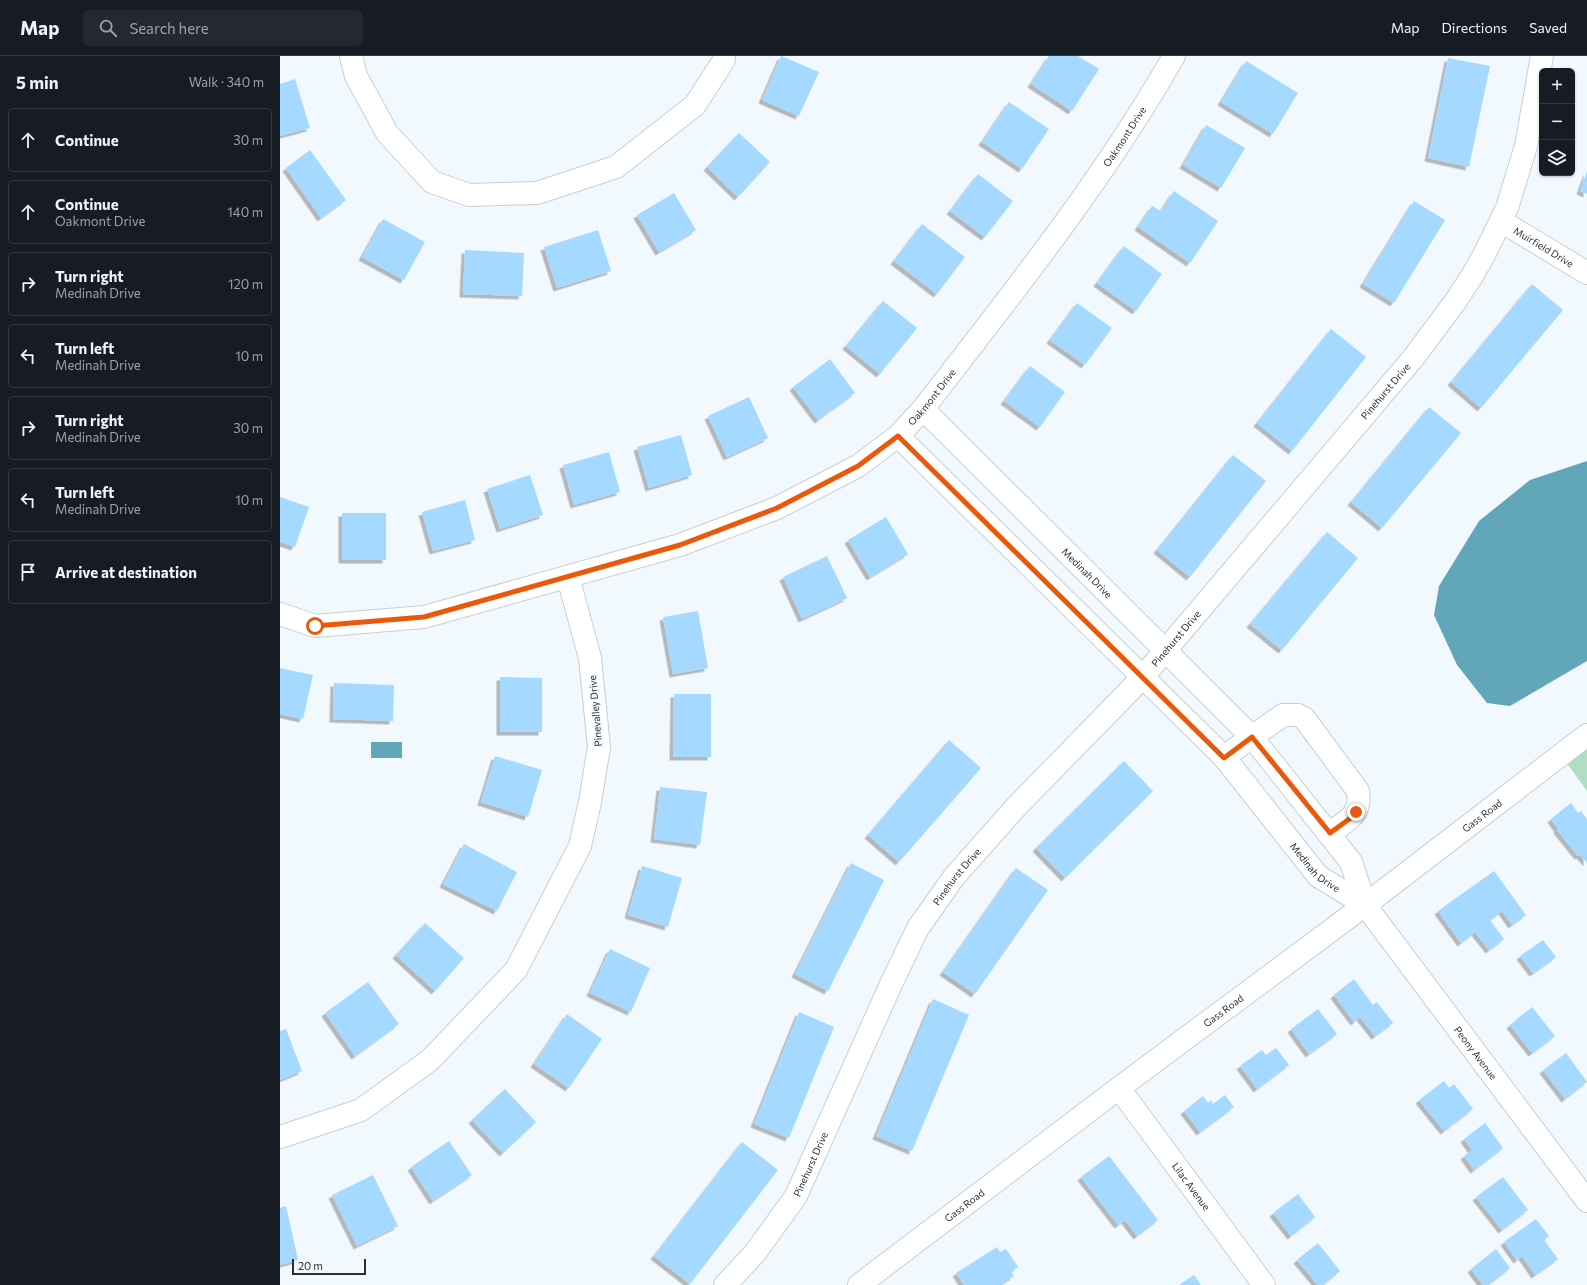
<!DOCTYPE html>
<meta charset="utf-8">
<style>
:root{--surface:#171b24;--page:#242831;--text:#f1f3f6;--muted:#9ea1a6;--line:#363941}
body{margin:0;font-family:Commissioner,sans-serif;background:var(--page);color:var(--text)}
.controls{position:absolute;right:12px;top:12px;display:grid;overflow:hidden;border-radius:6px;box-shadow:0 1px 3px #0004}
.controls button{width:36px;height:36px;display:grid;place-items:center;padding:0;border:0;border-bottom:1px solid var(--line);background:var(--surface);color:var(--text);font:20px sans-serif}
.scale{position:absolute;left:12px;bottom:10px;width:74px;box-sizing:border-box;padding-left:4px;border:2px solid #2c3032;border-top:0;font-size:11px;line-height:14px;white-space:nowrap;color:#2c3032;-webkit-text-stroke:3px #f2f9fe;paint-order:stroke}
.stop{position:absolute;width:12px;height:12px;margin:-9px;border:3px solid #ea580c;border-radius:50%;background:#fff}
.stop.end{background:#ea580c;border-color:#fff;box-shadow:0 1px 4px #0008}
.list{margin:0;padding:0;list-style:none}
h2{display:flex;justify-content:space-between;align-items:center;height:52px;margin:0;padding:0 16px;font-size:17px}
h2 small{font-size:13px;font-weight:400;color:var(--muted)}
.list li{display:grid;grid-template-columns:26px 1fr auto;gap:12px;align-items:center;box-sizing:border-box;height:64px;margin:0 8px 8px;padding:0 8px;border:1px solid var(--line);border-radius:6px}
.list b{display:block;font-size:15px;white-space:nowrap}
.list p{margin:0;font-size:13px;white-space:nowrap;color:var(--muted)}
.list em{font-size:13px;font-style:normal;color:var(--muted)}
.icon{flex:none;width:22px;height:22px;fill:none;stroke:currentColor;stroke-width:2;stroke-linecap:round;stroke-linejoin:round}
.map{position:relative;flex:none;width:1307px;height:1229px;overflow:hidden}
header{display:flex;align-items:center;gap:24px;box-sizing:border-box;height:56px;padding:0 20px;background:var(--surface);border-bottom:1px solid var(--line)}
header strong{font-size:19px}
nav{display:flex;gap:22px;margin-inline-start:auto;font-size:14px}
.search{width:280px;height:36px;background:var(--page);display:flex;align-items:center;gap:10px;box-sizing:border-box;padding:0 14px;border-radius:6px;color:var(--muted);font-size:15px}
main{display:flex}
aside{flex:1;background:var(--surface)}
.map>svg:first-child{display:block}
.green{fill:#b1ddc3}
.water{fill:#61a7b9}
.building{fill:#a5d9ff;filter:url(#shadow)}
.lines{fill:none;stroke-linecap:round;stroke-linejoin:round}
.minor-casing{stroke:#c6cfd6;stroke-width:24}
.minor{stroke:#fff;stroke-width:22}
.route{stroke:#ea580c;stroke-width:5}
.labels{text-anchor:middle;stroke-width:4;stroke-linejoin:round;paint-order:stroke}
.street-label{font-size:10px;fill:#2c3032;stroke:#f2f9fe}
</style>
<header>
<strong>Map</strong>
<div class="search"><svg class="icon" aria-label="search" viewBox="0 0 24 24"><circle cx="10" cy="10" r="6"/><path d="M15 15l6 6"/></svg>Search here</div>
<nav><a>Map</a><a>Directions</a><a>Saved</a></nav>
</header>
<main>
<aside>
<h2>5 min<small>Walk · 340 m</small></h2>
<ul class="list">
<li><svg class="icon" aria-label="ahead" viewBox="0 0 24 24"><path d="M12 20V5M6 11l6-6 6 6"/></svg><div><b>Continue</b></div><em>30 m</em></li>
<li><svg class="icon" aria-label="ahead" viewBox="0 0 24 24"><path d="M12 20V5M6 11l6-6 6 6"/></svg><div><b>Continue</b><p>Oakmont Drive</p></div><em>140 m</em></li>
<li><svg class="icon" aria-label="right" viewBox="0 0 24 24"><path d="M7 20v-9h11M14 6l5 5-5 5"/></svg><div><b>Turn right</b><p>Medinah Drive</p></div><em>120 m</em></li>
<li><svg class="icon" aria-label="left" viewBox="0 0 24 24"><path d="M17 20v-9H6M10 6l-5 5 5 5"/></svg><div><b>Turn left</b><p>Medinah Drive</p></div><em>10 m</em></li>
<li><svg class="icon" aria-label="right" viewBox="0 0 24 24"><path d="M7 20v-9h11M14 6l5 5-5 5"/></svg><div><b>Turn right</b><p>Medinah Drive</p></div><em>30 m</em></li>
<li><svg class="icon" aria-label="left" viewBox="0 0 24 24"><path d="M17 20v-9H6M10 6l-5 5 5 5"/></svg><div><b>Turn left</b><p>Medinah Drive</p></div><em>10 m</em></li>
<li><svg class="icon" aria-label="arrive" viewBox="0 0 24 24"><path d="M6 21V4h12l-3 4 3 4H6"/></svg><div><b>Arrive at destination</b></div></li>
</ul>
</aside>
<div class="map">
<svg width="1307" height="1229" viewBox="0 0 1307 1229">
<defs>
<filter id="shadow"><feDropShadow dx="-3.5" dy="3.5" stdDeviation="0" flood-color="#0004"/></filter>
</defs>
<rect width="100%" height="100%" fill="#f2f9fe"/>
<!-- green -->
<path class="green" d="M1307 679V735L1281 699Z"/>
<!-- water -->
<path class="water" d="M1307 405V605L1230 650 1207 647 1177 609 1154 559 1159 530 1199 465 1250 424Z
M91 686H122V702H91Z"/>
<!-- building -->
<path class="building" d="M501 0 539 16 519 60 482 44Z
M769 0H798L819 13 792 55 751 28Z
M1168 2 1210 10 1189 111 1148 102Z
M966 5 1018 37 993 78 941 46Z
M15 23 30 72 0 80V28Z
M729 46 769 73 742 113 702 86Z
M926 69 965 92 941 132 903 109Z
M459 77 490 106 458 141 427 111Z
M30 94 66 144 41 162 6 112Z
M1307 115V138L1300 135Z
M698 118 733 145 705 181 670 155Z
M894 135 938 165 910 207 858 171 872 150 881 155Z
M394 137 416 174 379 196 357 159Z
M1134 145 1165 164 1114 247 1083 228Z
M103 163 145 186 124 224 82 201Z
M642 168 685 201 657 238 614 205Z
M318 174 331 215 277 232 264 191Z
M844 190 882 218 856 255 817 227Z
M185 194 244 197 242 240 183 238Z
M1252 228 1283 254 1201 352 1171 326Z
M603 245 637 272 600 318 566 290Z
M797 247 832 272 805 309 770 284Z
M1051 273 1086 301 1012 395 977 367Z
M550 303 575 337 538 364 513 331Z
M750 310 785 336 760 371 724 345Z
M469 341 488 382 447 401 428 360Z
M1149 351 1181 377 1102 472 1071 446Z
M401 379 412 419 369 432 357 391Z
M329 396 340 436 294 449 283 409Z
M953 399 986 425 910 521 877 494Z
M250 419 263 459 220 473 207 433Z
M0 441 29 451 15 491 0 486Z
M185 444 195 484 153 495 142 456Z
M62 457H106V504H62Z
M606 461 628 498 590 521 568 484Z
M1047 476 1078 502 1002 594 970 568Z
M547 500 567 542 522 563 503 521Z
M418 555 428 612 393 618 383 561Z
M0 612 33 619 23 663 0 658Z
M220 621 262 622V676H220Z
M54 627 114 629 113 665 53 663Z
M394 638H431V701H393Z
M669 684 701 712 619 806 588 779Z
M215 700 262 714 248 761 201 746Z
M844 705 873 735 785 822 756 792Z
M380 731 427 736 420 789 374 783Z
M1291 747 1298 757 1301 755 1307 763V807L1300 799 1298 800 1277 774 1278 773 1271 763Z
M184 788 237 816 217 855 163 828Z
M571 807 604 824 548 935 515 918Z
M362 810 402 822 388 871 348 859Z
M736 812 768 834 695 938 663 916Z
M1214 815 1246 859 1232 869 1222 855 1210 864 1224 883 1209 894 1195 876 1181 887 1158 855Z
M145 867 184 902 155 935 116 899Z
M1263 884 1276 901 1253 917 1240 900Z
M330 893 370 912 351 956 310 937Z
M1074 923 1093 949 1097 946 1113 967 1095 980 1080 961 1074 966 1054 939Z
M88 926 119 968 75 1000 45 957Z
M653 943 689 959 632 1095 596 1080Z
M1252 951 1275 980 1252 997 1230 969Z
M1038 953 1057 978 1029 998 1011 973Z
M519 956 554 971 509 1082 474 1068Z
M287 958 322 983 289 1032 254 1008Z
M6 973 22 1015 0 1024V975Z
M996 992 1009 1009 977 1033 960 1010 982 994 986 999Z
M1286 997 1307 1026 1285 1043 1263 1014Z
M1164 1025 1169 1032 1174 1028 1193 1053 1164 1075 1139 1044Z
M225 1033 256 1066 223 1097 192 1064Z
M945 1039 954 1051 920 1076 904 1055 923 1040 928 1047 931 1044 933 1048Z
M1205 1067 1223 1092 1194 1114 1184 1100 1192 1094 1184 1083Z
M169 1085 192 1119 153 1145 131 1111Z
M462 1086 498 1114 410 1228 374 1200Z
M829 1100 878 1164 857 1180 845 1164 838 1169 801 1121Z
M93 1119 118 1170 77 1190 52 1139Z
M1223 1121 1248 1154 1222 1174 1196 1141Z
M1018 1138 1035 1161 1011 1180 993 1157Z
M6 1150 18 1204 0 1209V1152Z
M1256 1163 1269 1180 1264 1184 1278 1203 1255 1219 1242 1200 1237 1204 1224 1186Z
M1038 1187 1060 1215 1043 1229H1038L1017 1204Z
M717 1191 720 1196 726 1193 738 1211 731 1216 734 1220 720 1229H684L676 1217Z
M1216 1193 1230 1212 1208 1229H1203L1191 1213Z
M914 1219 921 1229H899Z"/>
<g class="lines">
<defs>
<g id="minor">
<path d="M71 0 76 20 107 77 152 126 189 139 257 137 336 111 415 49 444 4V0"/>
<path id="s1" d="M1221 165 1307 217"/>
<path id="s2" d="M643 353 972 681 1071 806 1085 849 1307 1145"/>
<path id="s3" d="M618 380 944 701 1038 820 1085 849"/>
<path id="s4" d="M0 558 35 570 144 561 400 489 497 452 578 410 618 380 643 353C731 239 822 126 894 0"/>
<path d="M944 701 1003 659H1018L1024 662 1078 735C1082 759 1066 765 1050 777"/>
<path id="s5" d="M839 1032 984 1229"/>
<path d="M0 1081 81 1054 150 1004 236 914 300 790 310 746 319 691 310 602 288 521"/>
<path id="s6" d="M445 1229 475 1197 516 1140 612 926 638 872 674 821 736 751 862 622 1134 301 1175 246 1192 220 1205 197 1227 152 1246 90 1262 0"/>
<path id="s7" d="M579 1229 839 1032 1085 849 1307 679"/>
</g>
</defs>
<!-- minor casing -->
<use href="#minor" class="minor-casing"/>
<!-- minor -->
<use href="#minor" class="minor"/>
</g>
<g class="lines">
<!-- route -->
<path class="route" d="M35 570 144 561 400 489 497 452 578 410 618 380 944 702 972 681 1050 777 1072 761 1076 756"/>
</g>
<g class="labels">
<!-- street labels -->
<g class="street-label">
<text dy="4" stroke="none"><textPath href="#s4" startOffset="1033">Oakmont Drive</textPath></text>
<text dy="4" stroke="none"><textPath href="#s1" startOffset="50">Muirfield Drive</textPath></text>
<text dy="4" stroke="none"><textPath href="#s6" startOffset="1121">Pinehurst Drive</textPath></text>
<text dy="4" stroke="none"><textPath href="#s4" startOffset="709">Oakmont Drive</textPath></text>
<text dy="4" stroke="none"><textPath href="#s2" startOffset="232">Medinah Drive</textPath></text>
<text dy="4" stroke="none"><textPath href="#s6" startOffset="797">Pinehurst Drive</textPath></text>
<text transform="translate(315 655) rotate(-95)" y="4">Pinevalley Drive</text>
<text dy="4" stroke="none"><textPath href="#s7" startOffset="780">Gass Road</textPath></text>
<text dy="4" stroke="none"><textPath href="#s3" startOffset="601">Medinah Drive</textPath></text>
<text dy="4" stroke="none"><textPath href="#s6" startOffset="473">Pinehurst Drive</textPath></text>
<text dy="4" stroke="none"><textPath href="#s7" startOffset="456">Gass Road</textPath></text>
<text dy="4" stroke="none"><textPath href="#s2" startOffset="854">Peony Avenue</textPath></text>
<text dy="4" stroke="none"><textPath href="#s6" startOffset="149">Pinehurst Drive</textPath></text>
<text dy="4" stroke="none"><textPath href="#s5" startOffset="122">Lilac Avenue</textPath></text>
<text dy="4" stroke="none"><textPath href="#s7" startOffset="132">Gass Road</textPath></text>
</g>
</g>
</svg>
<div class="controls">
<button>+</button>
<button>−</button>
<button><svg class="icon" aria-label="layers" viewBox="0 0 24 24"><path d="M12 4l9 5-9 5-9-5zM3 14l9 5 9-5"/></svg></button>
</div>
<div class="scale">20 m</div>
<div class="stop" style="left:35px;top:570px"></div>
<div class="stop end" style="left:1076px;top:756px"></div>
</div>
</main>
